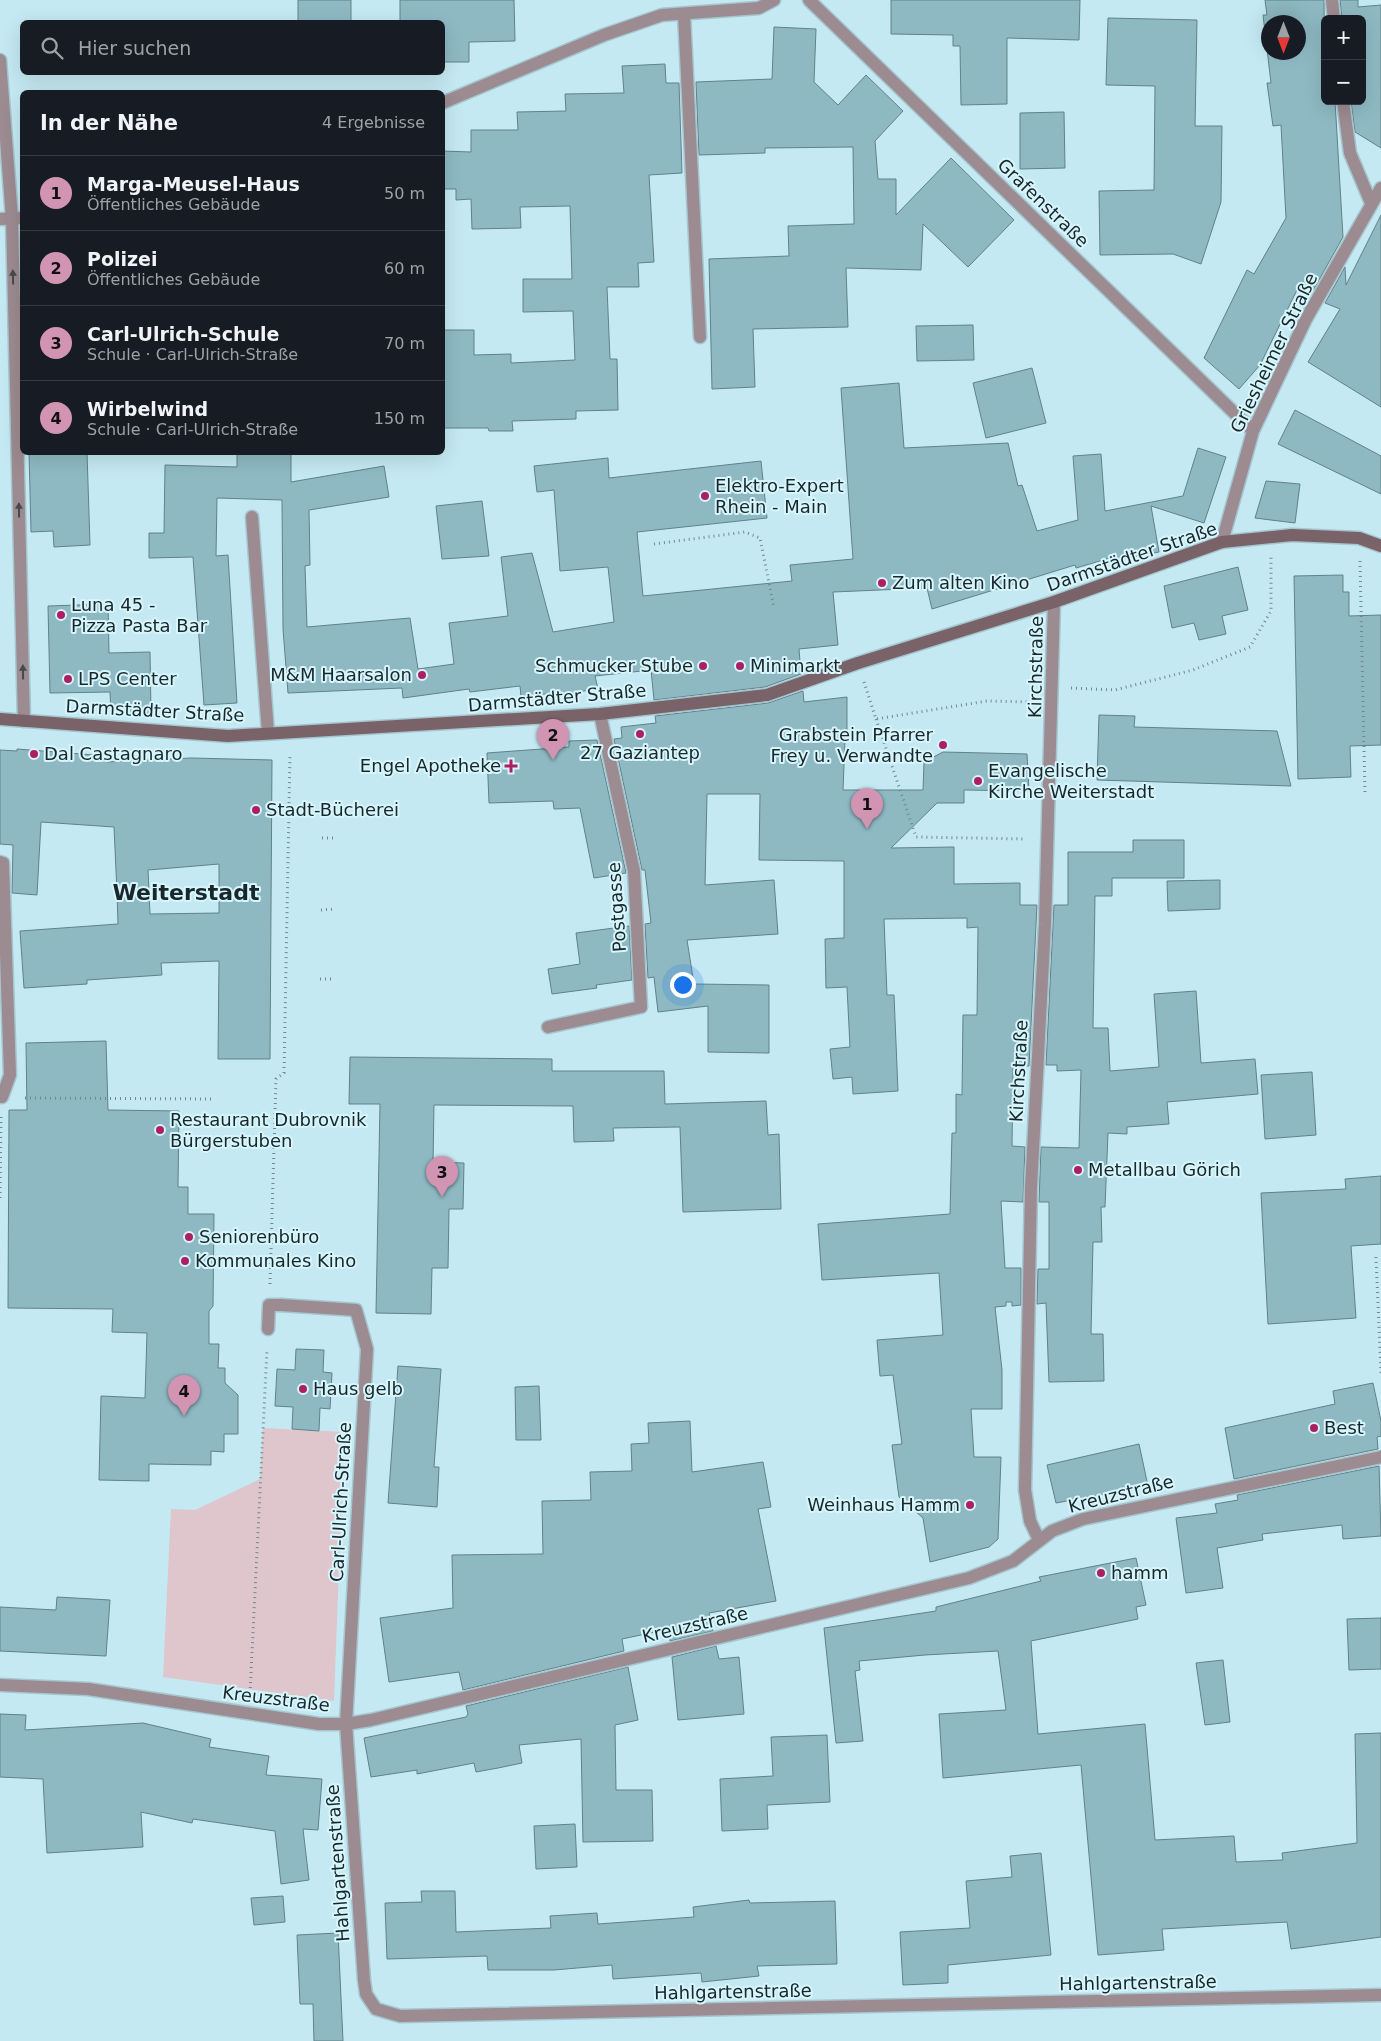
<!DOCTYPE html>
<html lang="de">
<meta charset="utf-8">
<style>
:root{--surface:#171b24;--page:#242831;--text:#f1f3f6;--muted:#9ea1a6;--line:#363941;--accent:#d294b3}
body{margin:0;font-family:"DejaVu Sans",sans-serif;background:var(--page);color:var(--text)}
.controls{position:absolute;right:15px;top:15px;display:grid;overflow:hidden;border-radius:8px;box-shadow:0 5px 20px #0002}
.controls button{width:45px;height:45px;display:grid;place-items:center;padding:0;border:0;border-bottom:1px solid var(--line);background:var(--surface);color:var(--text);font:25px sans-serif}
.compass{position:absolute;left:1261px;top:15px;width:45px;height:45px;border-radius:50%;background:var(--surface);box-shadow:0 5px 20px #0002;rotate:180deg}
.you{position:absolute;left:682px;top:984px;width:18px;height:18px;margin:-12px;border:4px solid #fff;border-radius:50%;background:#1a73e8;box-shadow:0 0 0 8px #1a73e833}
.badge{display:grid;place-items:center;width:32px;height:32px;border-radius:50%;background:var(--accent);color:#111;font-size:16px;font-weight:700}
.pin{position:absolute;translate:-50% -41px;filter:drop-shadow(0 1px 2px #0008)}
.pin::after{content:'';position:absolute;top:26px;width:18px;height:15px;background:inherit;clip-path:polygon(0 0,100% 0,50% 100%)}
.list{margin:0;padding:0;list-style:none}
h2{display:flex;justify-content:space-between;align-items:center;height:65px;margin:0;padding:0 20px;font-size:21px}
h2 small{font-size:16px;font-weight:400;color:var(--muted)}
.list li{display:grid;grid-template-columns:32px 1fr auto;gap:15px;align-items:center;box-sizing:border-box;height:75px;padding:0 20px;border-top:1px solid var(--line)}
.list b{display:block;font-size:19px;white-space:nowrap}
.list p{margin:0;font-size:16px;white-space:nowrap;color:var(--muted)}
.list em{font-size:16px;font-style:normal;color:var(--muted)}
.icon{flex:none;width:28px;height:28px;fill:none;stroke:currentColor;stroke-width:2;stroke-linecap:round;stroke-linejoin:round}
.map{position:relative;flex:none;width:1381px;height:2041px;overflow:hidden}
.search{position:absolute;background:var(--surface);box-shadow:0 5px 20px #0002;left:20px;top:20px;width:425px;height:55px;display:flex;align-items:center;gap:12px;box-sizing:border-box;padding:0 18px;border-radius:8px;color:var(--muted);font-size:19px}
.panel{position:absolute;background:var(--surface);box-shadow:0 5px 20px #0002;left:20px;top:90px;width:425px;height:365px;border-radius:8px}
.map>svg:first-child{display:block}
.green{fill:#dfc5cc}
.building{fill:#8eb9c3;stroke:#60828a;fill-rule:evenodd}
.lines{fill:none;stroke-linecap:round;stroke-linejoin:round}
.lane-casing{stroke:#a5c6ce;stroke-width:15}
.street-casing{stroke:#a5c6ce;stroke-width:15}
.secondary-casing{stroke:#a5c6ce;stroke-width:15}
.path{stroke:#6f8a90;stroke-width:3;stroke-dasharray:1 4;stroke-linecap:butt}
.lane{stroke:#9c8b90;stroke-width:12}
.street{stroke:#9c8b90;stroke-width:12}
.secondary{stroke:#7a6269;stroke-width:12}
.oneway{fill:#464a4e}
.poi-dot{fill:#ac2061;stroke:#d7f5fc;stroke-width:2}
.labels{text-anchor:middle;stroke-width:4;stroke-linejoin:round;paint-order:stroke}
.street-label{font-size:18px;fill:#18272a;stroke:#d7f5fc}
.poi-label{font-size:18px;fill:#18272a;stroke:#d7f5fc;text-anchor:start}
.district-label{font-size:22px;font-weight:bold;fill:#18272a;stroke:#d7f5fc}
</style>
<div class="map">
<svg width="1381" height="2041" viewBox="0 0 1381 2041">
<rect width="100%" height="100%" fill="#c4e9f2"/>
<!-- green -->
<path class="green" d="M263 1428 344 1432 334 1701 163 1677 171 1509 195 1510 260 1479Z"/>
<!-- building -->
<path class="building" d="M298 0H351V22H298Z
M400 0H514L515 41 469 42V62H442V22H400Z
M891 0H1080L1079 40 1007 38V104L961 105 960 46H953V35L891 34Z
M1265 0H1324L1325 101H1335L1343 237 1310 296 1297 290 1260 365 1239 389 1204 358 1247 270 1254 274 1286 218 1281 125 1273 126 1267 83H1271L1263 15H1267ZM1268 22H1298V52H1268Z
M1340 0H1358V7L1381 5V148L1355 132 1351 101H1362V19H1342Z
M1108 18 1197 20 1195 126H1222L1221 202 1201 264 1173 254 1100 255 1099 191 1154 190 1155 86 1106 85Z
M774 27 816 29 814 82 838 105 866 75 903 111 875 141 878 179H896V215L951 158 1014 220 968 267 923 224 921 270 846 268 848 327 753 329 755 387 712 389 709 259 789 256 788 226 854 224 853 147 765 148V153L699 155 696 82 772 79Z
M665 64 666 83H679L682 173 649 175 654 262 638 263 639 287H607L610 359H617L618 410 576 411V419L512 421 513 431H489L488 428H442L444 330H474V355L511 354V363L575 360 573 311 523 312V279H572L570 206 520 207 521 228 472 229 471 199 456 200V189H442V151L471 152V130H518L517 112 566 111 565 94 624 93 622 66Z
M1064 112 1065 168 1020 169V113Z
M1381 215V407L1308 362 1340 309 1325 303 1345 267 1346 285Z
M973 325 974 360 917 361 916 326Z
M1032 368 1046 423 986 438 973 383Z
M899 383 904 448 1008 443 1018 486 1022 485 1037 531 1078 520 1073 456 1101 454 1105 511 1183 496 1198 448 1226 457 1204 523 1151 506 1159 552 1118 560 1117 556 1076 568 1075 565 932 609 927 588 833 592 838 645 799 649 801 674 765 687 654 700 651 670 595 676 598 689 562 694 561 692 521 697 520 686 470 692 469 689 403 698 402 688 288 693 283 629 282 500 217 498 216 556 228 555 237 703 204 705 193 557 149 558V533H164L165 465 237 467V452H291V482L384 466 389 497 309 510 310 565 305 566 307 627 410 618 418 669 454 664 449 623 508 616 501 557 532 553 553 632 614 622 608 567 560 571 554 490 537 492 534 466 608 458 609 478 761 461 767 518 637 532 643 596 792 581 790 565 853 559 841 388Z
M1295 410 1381 456V494L1278 444Z
M29 452H87L90 545 54 547 53 531 31 532Z
M1266 481 1300 484 1295 523 1255 518Z
M482 501 489 556 442 559 436 506Z
M1238 567 1248 610 1222 616 1226 634 1199 640 1194 623 1172 628 1164 586Z
M1343 575V592H1349V616L1381 615V745L1350 746 1351 777 1298 779 1294 576Z
M108 604 109 653 150 652 151 713 111 714 110 692 50 693 48 606Z
M803 691 804 702 847 697V740H845L843 790H923L924 762 943 752 1027 754 1029 791 964 790V803H937L891 848 954 847V884L1020 883V905H1037L1029 1066H1013L1012 1146 1025 1147 1023 1202 1001 1201 1005 1268H1021V1305L1012 1306V1302H1006V1306L995 1307 1002 1370V1409H971L974 1457H1001L998 1539 989 1547 930 1562 923 1518 899 1497 892 1445 902 1444 893 1375 880 1376 877 1340 943 1335 939 1273 822 1280 818 1224 950 1214 952 1133H956V1094L962 1095 963 1015H977L978 927 967 928V918L884 919 887 995H894L898 1091 853 1094 852 1077 833 1079 830 1049 850 1047 847 987 826 988 825 939 844 938V861L759 860 760 794H707L705 885 774 880 778 934 687 940 694 984 769 985V1053L708 1052V1006L658 1012 654 977 648 978 645 924 651 923 645 870H642L614 739 622 738 621 727 656 723 655 716 768 703Z
M1099 715 1135 716 1134 727 1277 731 1291 786 1097 780Z
M597 740 626 873 594 878 580 808 554 809 553 801 489 803 487 753 569 747V741Z
M17 749 107 756V762L191 758 272 760 270 1059H218L219 961 161 963 162 975 87 980V984L24 988 20 931 118 924 117 892 114 827 41 822 37 895 12 893 13 845 0 844V750L17 751ZM219 864V913L150 914 148 870Z
M1133 840H1184V878H1112V896H1095L1093 1028H1108L1110 1071 1159 1067 1154 994 1196 991 1201 1063 1255 1059 1258 1094 1167 1102 1169 1124 1127 1127V1134L1108 1133 1105 1207H1101L1102 1242H1093L1091 1334H1103L1104 1381 1049 1382 1046 1303 1037 1304 1038 1269H1049V1202H1039L1041 1147 1079 1148 1081 1070 1057 1071V1065H1046L1054 905H1068V852H1133Z
M1220 880V909L1168 911 1167 881Z
M629 926 632 980 596 985 597 988 552 994 548 969 580 964 576 933Z
M106 1041 108 1110 179 1111 178 1187H188V1214H214L213 1306 209 1311V1344H219L218 1368H225V1383L238 1395V1434H224V1452L211 1451V1465L149 1464V1481L99 1480 101 1396 145 1398 147 1333 112 1332 113 1309 8 1308 9 1110H27L26 1043Z
M350 1057 552 1059V1071H664L665 1104 766 1101 768 1135 779 1134 781 1209 683 1212 680 1127 613 1128 614 1141 574 1142 573 1106 434 1105 433 1162 464 1163 463 1209H449L448 1268H432L431 1314 376 1313 380 1104H349Z
M1312 1072 1316 1135 1265 1139 1261 1075Z
M1381 1176V1244L1351 1246 1356 1318 1268 1324 1261 1193 1346 1189 1345 1179Z
M296 1349 324 1350 323 1372 332 1373 330 1409 320 1408 319 1431 292 1429 293 1407 275 1406 277 1369 295 1370Z
M398 1366 441 1369 434 1467H439L437 1507 388 1503Z
M1373 1383 1381 1421V1436L1377 1437 1378 1449 1234 1479 1225 1428 1335 1404 1333 1391Z
M539 1386 541 1440H516L515 1387Z
M690 1421 692 1472 763 1462 771 1507 758 1509 776 1601 709 1613 713 1631 670 1641 669 1629 622 1639 624 1651 463 1690 459 1672 389 1682 380 1618 453 1608 452 1555 543 1554 542 1501 591 1500 590 1472 632 1471 631 1444 649 1443 648 1423Z
M1139 1444 1148 1486 1056 1503 1047 1465Z
M1379 1466 1381 1536 1343 1539 1342 1525 1262 1534 1263 1540 1217 1548 1223 1588 1186 1593 1176 1518 1217 1513 1215 1504 1238 1500 1237 1495Z
M1136 1558 1146 1605 1136 1607 1138 1619 1031 1641 1038 1734 1145 1724 1155 1840 1234 1836 1236 1862 1283 1860 1282 1853 1357 1843 1355 1734 1381 1733V1937L1291 1949 1287 1922 1162 1929 1164 1950 1098 1955 1081 1765 943 1778 939 1714 1006 1710 998 1651 925 1655 859 1661 860 1670 855 1671 863 1741 836 1743 824 1628 936 1611V1607L1041 1581 1039 1577Z
M57 1597 110 1600 106 1656 0 1651V1607L56 1610Z
M1381 1618V1669L1349 1670 1347 1619Z
M716 1646 719 1659 739 1657 744 1714 678 1720 672 1657Z
M1223 1660 1230 1722 1205 1725 1196 1663Z
M628 1667 638 1720 615 1725 616 1790H652L653 1841 583 1842 581 1739 519 1745 522 1763 498 1768 476 1772 474 1763 417 1774V1770L371 1777 364 1738 466 1717 468 1714 466 1706Z
M0 1714 26 1715 25 1730 143 1723 211 1739 209 1747 269 1756 266 1775 322 1779 318 1830 303 1829 309 1880 281 1884 275 1831 193 1819 192 1823 141 1812 143 1847 47 1853 43 1779 0 1777Z
M827 1735 830 1802 767 1805 768 1829 722 1831 720 1779 773 1776 771 1737Z
M575 1824 577 1867 536 1869 534 1826Z
M1041 1853 1051 1955 948 1965V1983L903 1985 900 1932 970 1928 966 1881 1012 1877 1010 1856Z
M421 1891H455L456 1932 551 1928 550 1916 597 1913 598 1924 694 1917 693 1907 749 1900 750 1903 835 1901 837 1964 757 1966 759 1976 702 1982 701 1973 613 1979 612 1965 554 1970H488L487 1956 387 1959 385 1903 422 1902Z
M283 1896 285 1922 254 1925 251 1898Z
M338 1933 343 2041H314L313 2004H300L297 1935Z"/>
<g class="lines">
<defs>
<path id="lane" d="M684 14 700 337
M252 517 268 733
M0 862 3 863 10 1075 2 1097 0 1096
M268 1329 269 1305H281"/>
<path id="street" d="M809 0 1253 431
M1332 0 1334 19
M0 60 12 219 24 721
M1343 101 1350 153 1371 203
M442 103 604 35 662 15 759 8 774 0
M0 219 22 218
M1222 542 1253 431 1306 319 1381 188
M548 1027 641 1007 634 871 600 714
M281 1305 356 1310 367 1349 346 1724 364 1980 366 1994 376 2009 400 2016 1381 1995
M1039 1540 1030 1521 1025 1490 1031 1188 1045 924 1054 602
M0 1685 88 1689 319 1724H346L371 1720 969 1578 1013 1561 1052 1531 1083 1519 1381 1457"/>
<path id="secondary" d="M0 719 228 736 600 714 767 695 858 663 1054 602 1222 542 1292 535 1359 538 1381 546"/>
</defs>
<!-- lane casing -->
<use href="#lane" class="lane-casing"/>
<!-- street casing -->
<use href="#street" class="street-casing"/>
<!-- secondary casing -->
<use href="#secondary" class="secondary-casing"/>
<!-- path -->
<path class="path" d="M654 544 745 532 760 538 774 608
M1360 561 1365 794
M864 682 876 719 987 701 1030 702
M1071 688 1115 690 1193 670 1250 647 1271 611V557
M876 719 916 837 1026 839
M322 838H333
M321 910 334 909
M320 979H334
M25 1098 215 1099
M0 1198 1 1117
M1376 1257 1381 1373
M270 1284 276 1079 284 1073 290 754
M250 1693 267 1350"/>
<!-- lane -->
<use href="#lane" class="lane"/>
<!-- street -->
<use href="#street" class="street"/>
<!-- secondary -->
<use href="#secondary" class="secondary"/>
</g>
<!-- one-way arrows -->
<defs><path id="oneway-solid" d="M-6-.8H1V-3.2L6.5 0L1 3.2V.8H-6Z" transform="scale(1.25)"/></defs>
<g class="oneway">
<use href="#oneway-solid" transform="translate(13 277) rotate(-91)"/>
<use href="#oneway-solid" transform="translate(19 510) rotate(-91)"/>
<use href="#oneway-solid" transform="translate(23 672) rotate(-91)"/>
</g>
<!-- markers -->
<g class="poi-dot">
<circle cx="705" cy="496" r="5"/>
<circle cx="882" cy="583" r="5"/>
<circle cx="61" cy="615" r="5"/>
<circle cx="703" cy="666" r="5"/>
<circle cx="740" cy="666" r="5"/>
<circle cx="422" cy="675" r="5"/>
<circle cx="68" cy="679" r="5"/>
<circle cx="640" cy="734" r="5"/>
<circle cx="943" cy="745" r="5"/>
<circle cx="34" cy="754" r="5"/>
<path d="M508.5 758.5h5v5h5v5h-5v5h-5v-5h-5v-5h5z"/>
<circle cx="978" cy="781" r="5"/>
<circle cx="256" cy="810" r="5"/>
<circle cx="160" cy="1130" r="5"/>
<circle cx="1078" cy="1170" r="5"/>
<circle cx="189" cy="1237" r="5"/>
<circle cx="185" cy="1261" r="5"/>
<circle cx="303" cy="1389" r="5"/>
<circle cx="1314" cy="1428" r="5"/>
<circle cx="970" cy="1505" r="5"/>
<circle cx="1101" cy="1573" r="5"/>
</g>
<g class="labels">
<!-- street labels -->
<g class="street-label">
<text transform="translate(1043 203) rotate(44)" y="6">Grafenstraße</text>
<text transform="translate(1274 353) rotate(-64)" y="6">Griesheimer Straße</text>
<text transform="translate(1132 557) rotate(-19)" y="6">Darmstädter Straße</text>
<text transform="translate(1036 667) rotate(-89)" y="6">Kirchstraße</text>
<text transform="translate(557 698) rotate(-5)" y="6">Darmstädter Straße</text>
<text transform="translate(155 711) rotate(3)" y="6">Darmstädter Straße</text>
<text transform="translate(617 907) rotate(-94)" y="6">Postgasse</text>
<text transform="translate(1019 1071) rotate(-87)" y="6">Kirchstraße</text>
<text transform="translate(1121 1494) rotate(-14)" y="6">Kreuzstraße</text>
<text transform="translate(341 1502) rotate(-87)" y="6">Carl-Ulrich-Straße</text>
<text transform="translate(695 1625) rotate(-13)" y="6">Kreuzstraße</text>
<text transform="translate(276 1699) rotate(7)" y="6">Kreuzstraße</text>
<text transform="translate(338 1863) rotate(-94)" y="6">Hahlgartenstraße</text>
<text transform="translate(1138 1983) rotate(-1)" y="6">Hahlgartenstraße</text>
<text transform="translate(733 1992) rotate(-1)" y="6">Hahlgartenstraße</text>
</g>
<!-- poi labels -->
<g class="poi-label">
<text x="715" y="492">Elektro-Expert<tspan x="715" dy="21">Rhein - Main</tspan></text>
<text x="892" y="589">Zum alten Kino</text>
<text x="71" y="611">Luna 45 -<tspan x="71" dy="21">Pizza Pasta Bar</tspan></text>
<text x="693" y="672" text-anchor="end">Schmucker Stube</text>
<text x="750" y="672">Minimarkt</text>
<text x="412" y="681" text-anchor="end">M&amp;M Haarsalon</text>
<text x="78" y="685">LPS Center</text>
<text x="933" y="741" text-anchor="end">Grabstein Pfarrer<tspan x="933" dy="21">Frey u. Verwandte</tspan></text>
<text x="640" y="759" text-anchor="middle">27 Gaziantep</text>
<text x="44" y="760">Dal Castagnaro</text>
<text x="501" y="772" text-anchor="end">Engel Apotheke</text>
<text x="988" y="777">Evangelische<tspan x="988" dy="21">Kirche Weiterstadt</tspan></text>
<text x="266" y="816">Stadt-Bücherei</text>
<text x="170" y="1126">Restaurant Dubrovnik<tspan x="170" dy="21">Bürgerstuben</tspan></text>
<text x="1088" y="1176">Metallbau Görich</text>
<text x="199" y="1243">Seniorenbüro</text>
<text x="195" y="1267">Kommunales Kino</text>
<text x="313" y="1395">Haus gelb</text>
<text x="1324" y="1434">Best</text>
<text x="960" y="1511" text-anchor="end">Weinhaus Hamm</text>
<text x="1111" y="1579">hamm</text>
</g>
<!-- district labels -->
<g class="district-label">
<text x="186" y="900">Weiterstadt</text>
</g>
</g>
</svg>
<div class="controls">
<button>+</button>
<button>−</button>
</div>
<svg class="compass" viewBox="-18 -18 36 36"><path d="M0-13l5 13h-10z" fill="#e53935"/><path d="M0 13l5-13h-10z" fill="#9ea1a6"/></svg>
<div class="you"></div>
<div class="pin badge" style="left:867px;top:829px">1</div>
<div class="pin badge" style="left:553px;top:760px">2</div>
<div class="pin badge" style="left:442px;top:1197px">3</div>
<div class="pin badge" style="left:184px;top:1416px">4</div>
<div class="search"><svg class="icon" aria-label="search" viewBox="0 0 24 24"><circle cx="10" cy="10" r="6"/><path d="M15 15l6 6"/></svg>Hier suchen</div>
<section class="panel">
<h2>In der Nähe<small>4 Ergebnisse</small></h2>
<ul class="list">
<li><span class="badge">1</span><div><b>Marga-Meusel-Haus</b><p>Öffentliches Gebäude</p></div><em>50 m</em></li>
<li><span class="badge">2</span><div><b>Polizei</b><p>Öffentliches Gebäude</p></div><em>60 m</em></li>
<li><span class="badge">3</span><div><b>Carl-Ulrich-Schule</b><p>Schule · Carl-Ulrich-Straße</p></div><em>70 m</em></li>
<li><span class="badge">4</span><div><b>Wirbelwind</b><p>Schule · Carl-Ulrich-Straße</p></div><em>150 m</em></li>
</ul>
</section>
</div>
